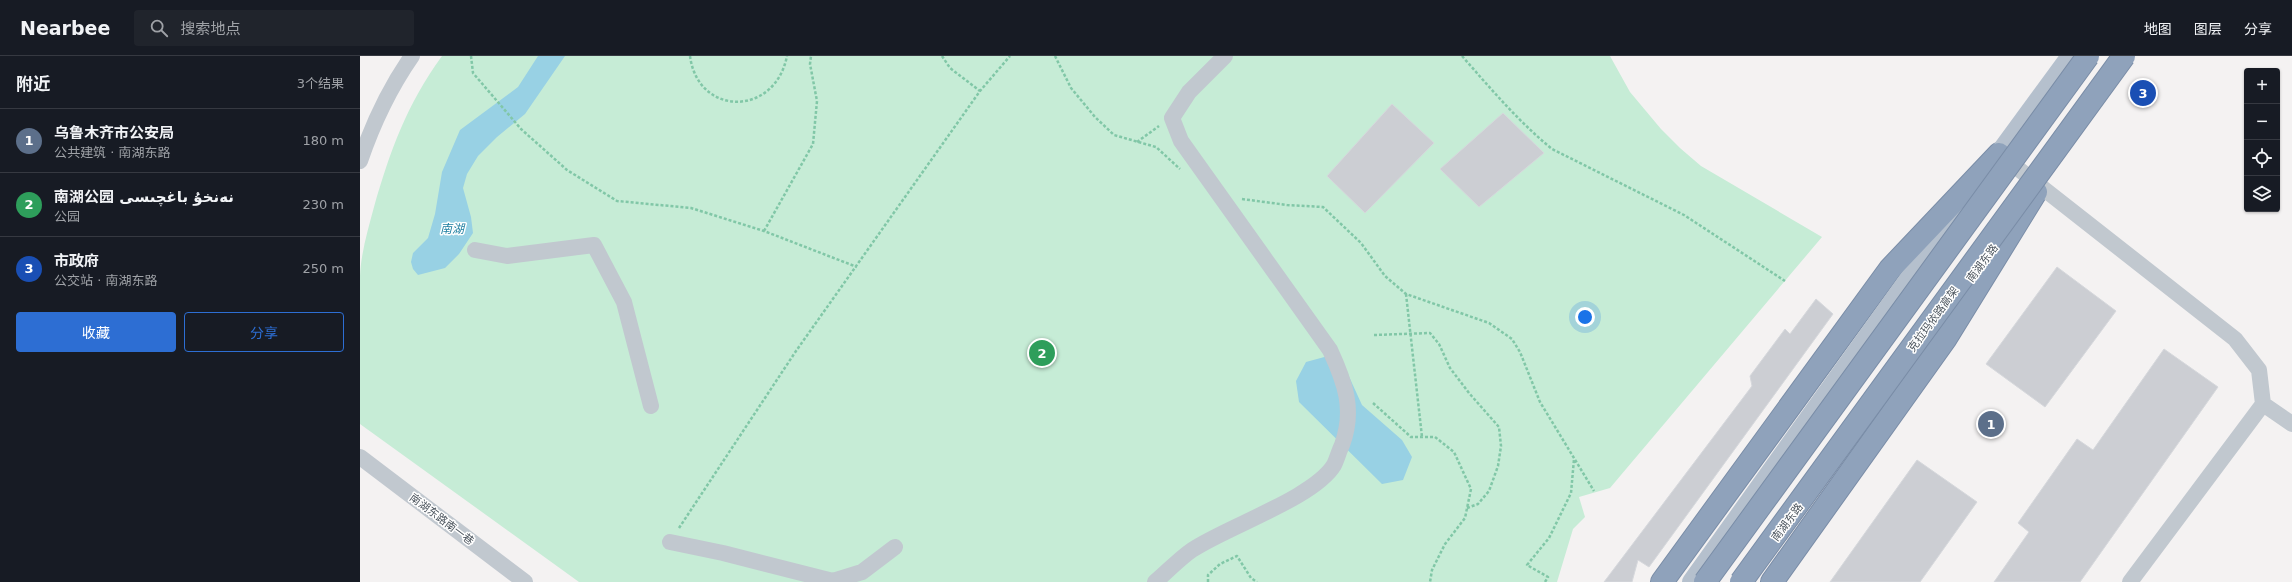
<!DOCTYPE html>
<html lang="zh">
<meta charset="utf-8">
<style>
:root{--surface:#171b24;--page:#20242c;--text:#f1f3f6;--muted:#9ea1a6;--line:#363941;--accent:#2d6ed3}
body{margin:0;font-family:"DejaVu Sans",Cairo,"Noto Sans SC",sans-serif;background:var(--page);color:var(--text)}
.controls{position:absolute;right:12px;top:12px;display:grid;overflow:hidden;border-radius:4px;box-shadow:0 1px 3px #0004}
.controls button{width:36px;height:36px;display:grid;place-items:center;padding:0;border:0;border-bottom:1px solid var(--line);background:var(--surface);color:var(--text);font:20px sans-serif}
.you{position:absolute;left:1225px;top:261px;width:14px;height:14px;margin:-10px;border:3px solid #fff;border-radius:50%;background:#1a73e8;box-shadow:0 0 0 6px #1a73e833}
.badge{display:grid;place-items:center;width:26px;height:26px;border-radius:50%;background:var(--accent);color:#fff;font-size:13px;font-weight:700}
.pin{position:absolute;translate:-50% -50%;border:2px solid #fff;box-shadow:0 1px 4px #0006}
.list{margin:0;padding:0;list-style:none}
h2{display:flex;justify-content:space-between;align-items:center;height:52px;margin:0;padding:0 16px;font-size:17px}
h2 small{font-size:13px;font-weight:400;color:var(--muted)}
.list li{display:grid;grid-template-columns:26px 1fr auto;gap:12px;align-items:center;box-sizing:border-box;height:64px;padding:0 16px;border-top:1px solid var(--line)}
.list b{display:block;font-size:15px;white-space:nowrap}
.list p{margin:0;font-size:13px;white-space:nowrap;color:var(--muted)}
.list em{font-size:13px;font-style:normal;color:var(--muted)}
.actions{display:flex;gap:8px;padding:12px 16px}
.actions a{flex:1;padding:9px 0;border:1px solid var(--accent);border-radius:4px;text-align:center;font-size:14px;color:var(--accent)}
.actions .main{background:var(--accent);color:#fff}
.icon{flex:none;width:22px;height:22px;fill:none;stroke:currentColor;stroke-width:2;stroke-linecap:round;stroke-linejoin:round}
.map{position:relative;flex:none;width:1932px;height:526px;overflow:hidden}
header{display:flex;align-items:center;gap:24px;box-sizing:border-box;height:56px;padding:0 20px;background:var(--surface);border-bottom:1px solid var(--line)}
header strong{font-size:19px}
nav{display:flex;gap:22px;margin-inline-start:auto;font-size:14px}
.search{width:280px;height:36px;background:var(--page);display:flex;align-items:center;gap:10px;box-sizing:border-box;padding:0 14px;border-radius:4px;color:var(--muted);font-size:15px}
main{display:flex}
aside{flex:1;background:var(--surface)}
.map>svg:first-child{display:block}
.green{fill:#c6ecd6}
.water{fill:#98d1e4}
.building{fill:#ccced3;stroke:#d6d8dc}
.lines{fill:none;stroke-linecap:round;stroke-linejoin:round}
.highway-casing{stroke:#7a8da7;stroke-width:24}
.path{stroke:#81c7a7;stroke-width:2.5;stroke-dasharray:3 2;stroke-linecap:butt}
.minor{stroke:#c1c8cf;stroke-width:16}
.major{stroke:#b5c0cd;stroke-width:20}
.highway{stroke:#8fa2bb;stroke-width:22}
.highway-bridge-casing{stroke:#7a8da7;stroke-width:24;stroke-linecap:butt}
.highway-bridge{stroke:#8fa2bb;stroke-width:22}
.labels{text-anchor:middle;stroke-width:3;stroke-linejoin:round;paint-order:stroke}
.street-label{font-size:11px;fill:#4b545d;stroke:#fff}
.water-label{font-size:12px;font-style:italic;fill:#1c7ea0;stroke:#fff}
</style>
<header>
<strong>Nearbee</strong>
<div class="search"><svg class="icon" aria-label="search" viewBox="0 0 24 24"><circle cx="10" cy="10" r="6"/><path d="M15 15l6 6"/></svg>搜索地点</div>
<nav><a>地图</a><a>图层</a><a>分享</a></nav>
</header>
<main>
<aside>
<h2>附近<small>3个结果</small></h2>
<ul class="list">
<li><span class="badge" style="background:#5c6f8a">1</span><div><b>乌鲁木齐市公安局</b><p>公共建筑 · 南湖东路</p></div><em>180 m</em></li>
<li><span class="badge" style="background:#2e9e5b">2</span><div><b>南湖公园 نەنخۇ باغچىسى</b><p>公园</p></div><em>230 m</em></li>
<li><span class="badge" style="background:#1a4fb4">3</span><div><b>市政府</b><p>公交站 · 南湖东路</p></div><em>250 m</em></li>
</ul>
<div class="actions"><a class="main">收藏</a><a>分享</a></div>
</aside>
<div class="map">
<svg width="1932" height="526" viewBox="0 0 1932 526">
<rect width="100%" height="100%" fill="#f4f2f2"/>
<!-- green -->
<path class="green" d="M82 0H1250L1270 36 1301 73 1320 92 1341 110 1462 181 1250 432 1219 441 1225 461 1213 473 1197 526H219L0 368C0 319 0 269 0 220 1 197 8 173 14 151 30 95 47 48 82 0Z"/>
<!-- water -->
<path class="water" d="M178 0H205L165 58 137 81 118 100 107 118 103 132 111 161 113 177 99 198 85 212 58 219 53 213 51 206 53 197 68 182 75 158 82 116 100 74 158 31Z
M968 300 986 314 1002 349 1042 384 1052 401 1043 424 1022 428 939 346 936 325 946 306Z"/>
<!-- building -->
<path class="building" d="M1032 48 1074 87 1005 157 967 120Z
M1143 57 1184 97 1119 151 1080 113Z
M1697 211 1756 255 1685 351 1626 308Z
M1456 243 1473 258 1289 511 1278 504 1272 526H1244L1392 330 1390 320 1425 273 1430 278Z
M1804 293 1858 331 1720 526H1634L1669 476 1658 467 1717 383 1733 394Z
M1557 404 1617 446 1560 526H1470Z"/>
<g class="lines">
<defs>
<path id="highway" d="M1302 526 1530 213 1639 98
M1412 526 1586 282 1676 136"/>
</defs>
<!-- highway casing -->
<use href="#highway" class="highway-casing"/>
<!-- path -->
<path class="path" d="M111 0 113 17 161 73 207 114 257 145 331 152 404 175 497 211
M330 0C338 61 415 61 427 0
M582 0 590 12 620 35
M695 0 711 32 735 61 754 79 796 91 820 113
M1102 0C1131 33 1158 65 1192 93L1324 159 1425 225
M777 86 799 70
M882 143 927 149 963 151 1001 187 1025 220 1046 238 1129 267 1152 283 1160 296 1180 346 1234 435
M404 175 453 88 457 45 450 8 451 0
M1046 238 1062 381
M1014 279 1070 277 1079 288 1090 312 1109 337 1139 371 1141 390 1138 410 1129 435 1118 448 1107 452
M1013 347 1051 381H1075L1094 396 1111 433 1105 462 1085 488 1072 514 1070 526
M319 472 436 295 620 35 650 0
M848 526V519L860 508 877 500 891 522 897 526
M1185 526 1188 521 1167 509 1189 482 1211 437 1214 403"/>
<!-- minor -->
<path class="minor" d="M1642 100 1875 283 1899 314 1903 348 1770 526
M0 105C13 67 29 33 52 0
M115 194 147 200 234 189 264 246 291 350
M1903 348 1932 368
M0 401 165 526
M310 486 363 497 473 525 502 516 535 491
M795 526C807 516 819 503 832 494 866 471 954 442 974 409 977 403 979 395 982 389 995 354 985 326 970 294L821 85 812 62 829 36 865 0"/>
<!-- major -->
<path class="major" d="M1629 112 1711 0
M1332 526 1608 141"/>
<!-- highway -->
<use href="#highway" class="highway"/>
<defs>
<path id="highway-bridge" d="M1345 526 1728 0
M1381 526 1764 0"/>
</defs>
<!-- highway-bridge casing -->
<use href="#highway-bridge" class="highway-bridge-casing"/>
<!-- highway-bridge -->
<use href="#highway-bridge" class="highway-bridge"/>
</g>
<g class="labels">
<!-- street labels -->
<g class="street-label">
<text transform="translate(1622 207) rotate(-53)" y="4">南湖东路</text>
<text transform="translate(1573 263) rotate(-54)" y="4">克拉玛依路高架</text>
<text transform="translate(82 463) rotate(37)" y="4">南湖东路南一巷</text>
<text transform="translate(1427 466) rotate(-53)" y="4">南湖东路</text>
</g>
<!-- water labels -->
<g class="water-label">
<text x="92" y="177">南湖</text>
</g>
</g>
</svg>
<div class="controls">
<button>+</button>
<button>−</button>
<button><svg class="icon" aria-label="locate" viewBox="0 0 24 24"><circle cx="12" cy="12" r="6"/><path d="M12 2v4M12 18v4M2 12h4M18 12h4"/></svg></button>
<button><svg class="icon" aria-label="layers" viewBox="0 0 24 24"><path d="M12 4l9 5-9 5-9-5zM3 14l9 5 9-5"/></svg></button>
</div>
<div class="you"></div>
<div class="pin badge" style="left:1631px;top:368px;background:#5c6f8a">1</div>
<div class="pin badge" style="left:682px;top:297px;background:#2e9e5b">2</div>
<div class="pin badge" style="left:1783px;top:37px;background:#1a4fb4">3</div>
</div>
</main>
